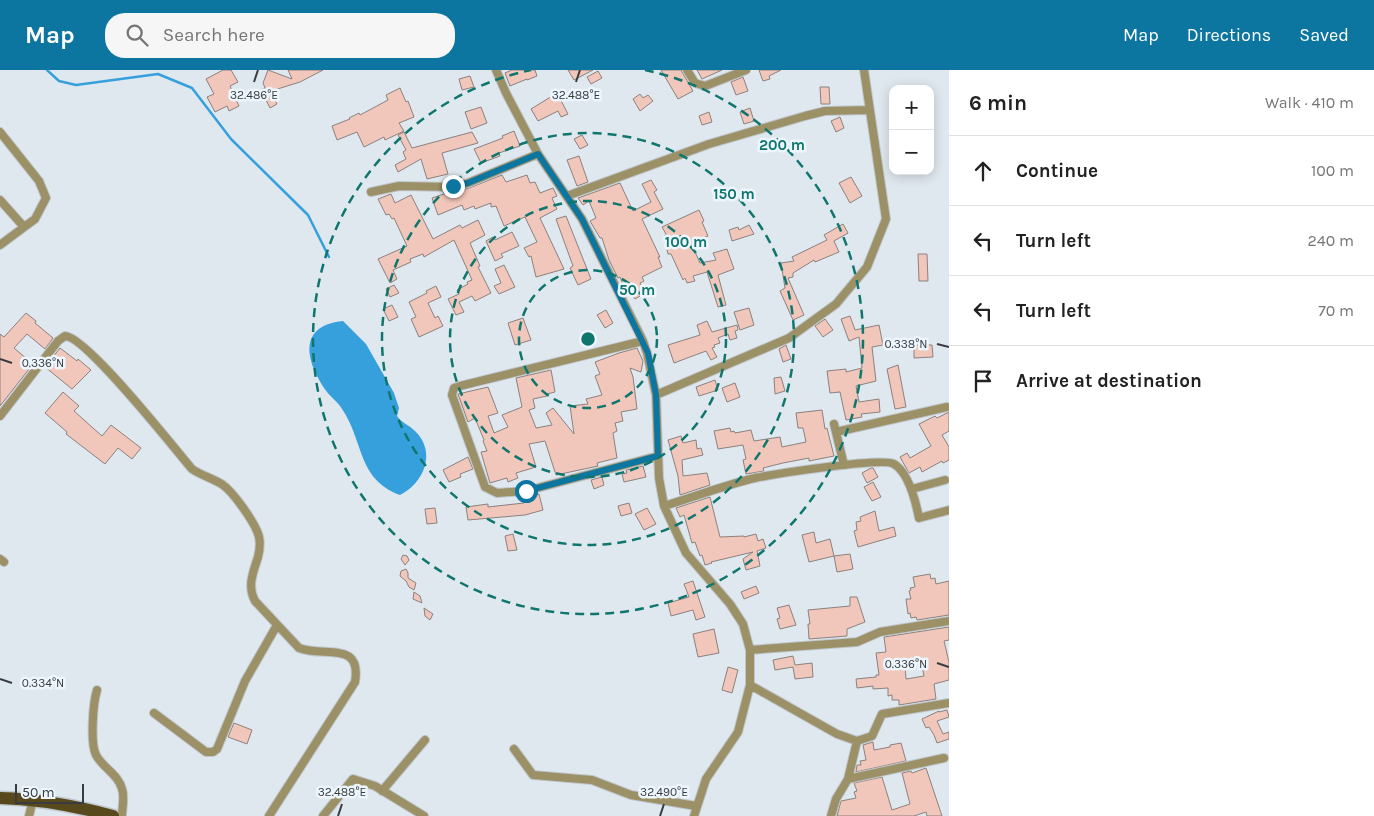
<!DOCTYPE html>
<meta charset="utf-8">
<style>
:root{--surface:#fff;--page:#f6f6f6;--text:#222;--muted:#767676;--line:#e0e0e0;--accent:#0c76a1}
body{margin:0;font-family:Karla,sans-serif;background:var(--page);color:var(--text)}
.controls{position:absolute;right:15px;top:15px;display:grid;overflow:hidden;border-radius:10px;box-shadow:0 2px 12px #0003}
.controls button{width:45px;height:45px;display:grid;place-items:center;padding:0;border:0;border-bottom:1px solid var(--line);background:var(--surface);color:var(--text);font:25px sans-serif}
.scale{position:absolute;left:15px;bottom:12px;width:69px;box-sizing:border-box;padding-left:5px;border:2px solid #393c3f;border-top:0;font-size:14px;line-height:18px;white-space:nowrap;color:#393c3f;-webkit-text-stroke:4px #edf5fd;paint-order:stroke}
.stop{position:absolute;width:15px;height:15px;margin:-11px;border:4px solid #0c76a1;border-radius:50%;background:#fff}
.stop.end{background:#0c76a1;border-color:#fff;box-shadow:0 1px 5px #0008}
.list{margin:0;padding:0;list-style:none}
h2{display:flex;justify-content:space-between;align-items:center;height:65px;margin:0;padding:0 20px;font-size:21px}
h2 small{font-size:16px;font-weight:400;color:var(--muted)}
.list li{display:grid;grid-template-columns:32px 1fr auto;gap:15px;align-items:center;box-sizing:border-box;height:70px;padding:0 20px;border-top:1px solid var(--line)}
.list b{display:block;font-size:19px;white-space:nowrap}
.list em{font-size:16px;font-style:normal;color:var(--muted)}
.icon{flex:none;width:28px;height:28px;fill:none;stroke:currentColor;stroke-width:2;stroke-linecap:round;stroke-linejoin:round}
.map{position:relative;flex:none;width:949px;height:746px;overflow:hidden}
header{display:flex;align-items:center;gap:30px;box-sizing:border-box;height:70px;padding:0 25px;background:var(--accent);color:#fff}
header strong{font-size:24px}
nav{display:flex;gap:28px;margin-inline-start:auto;font-size:18px}
.search{width:350px;height:45px;background:var(--page);display:flex;align-items:center;gap:12px;box-sizing:border-box;padding:0 18px;border-radius:20px;color:var(--muted);font-size:19px}
main{display:flex}
aside{flex:1;background:var(--surface)}
.map>svg:first-child{display:block}
.water{fill:#36a0dd}
.lines{fill:none;stroke-linecap:round;stroke-linejoin:round}
.stream{stroke:#36a0dd;stroke-width:2.5}
.building{fill:#f1c6bb;stroke:#8b817e;fill-rule:evenodd}
.street-casing{stroke:#bfc6cc;stroke-width:10}
.primary-casing{stroke:#bfc6cc;stroke-width:15}
.street{stroke:#9c9067;stroke-width:8}
.primary{stroke:#57491b;stroke-width:12}
.route{stroke:#0c76a1;stroke-width:6}
.ticks{fill:none;stroke:#393c3f;stroke-width:2}
.ring{fill:none;stroke:#0f766e;stroke-width:2.5;stroke-dasharray:9 6}
.ticks-label{font-size:12px;text-anchor:middle;fill:#393c3f;stroke:#edf5fd;stroke-width:5;stroke-linejoin:round;paint-order:stroke}
.centre{fill:#0f766e;stroke:#edf5fd;stroke-width:2.5}
.ring-label{font-size:15px;text-anchor:middle;font-weight:bold;fill:#0f766e;stroke:#edf5fd;stroke-width:5;stroke-linejoin:round;paint-order:stroke}
</style>
<header>
<strong>Map</strong>
<div class="search"><svg class="icon" aria-label="search" viewBox="0 0 24 24"><circle cx="10" cy="10" r="6"/><path d="M15 15l6 6"/></svg>Search here</div>
<nav><a>Map</a><a>Directions</a><a>Saved</a></nav>
</header>
<main>
<div class="map">
<svg width="949" height="746" viewBox="0 0 949 746">
<rect width="100%" height="100%" fill="#e0e8ef"/>
<!-- water -->
<path class="water" d="M343 251 366 274 394 323 399 338 397 346C402 353 409 355 415 361 437 382 424 413 400 425 357 409 364 371 342 339 338 332 332 328 327 322 307 294 295 256 343 251Z"/>
<g class="lines">
<!-- stream -->
<path class="stream" d="M47 0 59 11 76 15 158 4 192 18 231 69 308 145 329 187"/>
</g>
<!-- building -->
<path class="building" d="M223 0H231L238 12 230 16 239 36 229 41 227 36 215 42 207 27 214 24 206 9Z
M268 0 292 9 288 0H323L300 12 271 21 277 34 270 38 261 20 265 18 263 13Z
M512 0H535L537 6 527 10V9L510 16 505 3Z
M568 0H593L574 10Z
M661 0H681L693 21 678 29Z
M697 0H722L702 9Z
M759 0H781L769 6 770 9 763 11Z
M598 1 602 8 591 14 587 7Z
M470 6 474 17 462 20 459 9Z
M743 7 748 21 736 25 731 12Z
M820 17H829L830 34H821Z
M400 18 406 32 408 31 414 47 399 53 404 61 385 70 384 67 364 77 357 62 337 70 332 56 350 49 349 48 359 43 360 45 388 30 386 25Z
M557 23 568 44 561 47 558 41 538 51 531 39Z
M640 24 643 28 648 25 653 31 640 41 633 29Z
M481 37 487 53 471 59 465 42Z
M750 38 754 51 744 54 740 42Z
M709 42 712 52 702 55 699 46Z
M840 47 844 58 836 62 831 51Z
M514 61 520 76 499 83 500 86 481 93 474 79 503 68 502 66Z
M404 62 412 78 472 62 478 73 442 83 448 104 427 109 421 89 398 102 395 95 406 89 403 82 406 80 398 65Z
M582 65 588 75 580 79 574 69Z
M579 86 588 112 577 116 567 90Z
M502 105 506 112 527 105 530 113 535 112 540 123 553 118 557 126 552 128 557 139 540 148 564 199 536 207 531 186 529 187 524 178 537 172 525 147 504 156 496 136 491 137V133L475 139 474 136 464 140 462 135 438 145 432 128 447 123 454 122 469 118Z
M851 107 862 126 850 133 839 113Z
M651 110 657 120 654 122 663 139 642 149 660 187H658L662 197 642 207 644 211 640 213 645 223 635 229 628 218 625 220 620 207 618 208 609 190 602 168H600L590 151 596 148 589 131 583 135 578 128 620 113 633 141 651 132 642 114Z
M391 124 395 133 411 125 433 169 460 155 462 158 478 150 485 165 470 173 480 196 478 197 491 223 475 231 472 226 459 232 464 242 456 245 448 229 459 224 457 220 468 214 467 212 472 210 454 170 424 187 423 184 410 189 411 192 393 200 397 209 390 213 378 189 407 176 394 148 392 149 389 144 386 145 378 129Z
M699 140 704 151 702 152 708 166 695 171 696 174 692 175 700 193 716 190 713 183 727 179 734 199 718 205 726 235 718 237 707 202 693 206 695 211 687 213 685 208 683 210 671 184H668L664 166H667L662 157Z
M566 146 591 209 578 215 570 198 573 196 556 149Z
M843 154 848 163 834 171 839 182 815 192 814 190 793 203V207L788 208 804 245 793 250 780 221 785 218 781 193 794 191 792 187 827 170 824 165Z
M749 155 754 164 732 171 729 160 738 157 739 160Z
M512 162 519 176 501 184 503 187 495 191 486 171 493 167 495 170Z
M918 184H927L928 211H919Z
M504 195 515 217 499 224 494 216 501 213 495 199Z
M394 215 399 223 390 227 386 219Z
M436 216 441 227 428 233 435 248 438 246 443 256 419 267 411 249 416 247 409 232 427 223 426 221Z
M392 235 398 247 389 251 383 239Z
M749 238 754 255 740 260 734 242Z
M606 240 613 253 605 258 597 245Z
M26 243 36 251 35 253 53 268 45 279 27 264 14 278 33 294 0 336V264L4 267Z
M850 246 855 260 879 255 883 275 872 277 876 311 856 316 859 332 879 329 880 342 861 344 862 347 846 350 840 322 830 323 827 301 846 299V302L862 298 859 267 849 271 841 249Z
M523 248 531 270 515 275 508 253Z
M825 249 833 260 823 267 815 256Z
M707 251 712 262 737 255 738 260 735 261 737 268 730 270 728 264 718 268 720 273 714 275 715 277 712 278 717 287 711 290 706 281 674 293 668 275 700 265 697 255Z
M786 275 791 289 783 292 779 279Z
M914 275H932L933 287 914 288Z
M60 278 77 291 78 289 91 300 72 319 45 297Z
M637 278 643 291 641 302 630 298 633 307 637 339 621 342 623 351 615 353 617 361 613 363 617 388 597 393 598 396 556 405 545 371 529 374 536 397 516 403 518 408 508 412 507 408 490 413 481 382 487 381 483 371 484 370 475 348 468 352 458 324 488 317 498 343 488 346 494 363 508 357 502 345 522 337 516 308 551 300 555 322 547 324V326L533 329 535 338 529 340 536 358 552 355 546 343 553 338 574 364 570 336 588 334 586 329 602 325 595 306 600 304 595 292 619 283Z
M898 295 906 337 895 339 887 299Z
M781 307 785 321 775 324 774 308Z
M715 310 718 320 699 326 696 317Z
M735 313 740 327 727 332 722 318Z
M63 322 79 336 74 341 102 366 111 355 141 378 132 389 118 378 105 394 66 364 67 362 45 343Z
M822 340 825 359 827 358 834 386 809 391V388L783 393 763 398 764 401 746 404 743 390 746 389 743 375 718 379 714 361 730 358 731 362 734 361 735 363 751 360 754 371 780 367 782 377 806 372 803 358H798L796 343Z
M949 342V361L942 365 949 377V390L943 393 942 391 922 402 920 397 909 403 900 387 907 383 910 388 931 376 919 354 935 346 937 348Z
M681 366 683 373 696 370 697 379 701 378 703 385 682 390 683 406 707 403 710 415 680 425 678 406 668 370Z
M468 387 473 399 460 404 461 407 449 412 443 400Z
M643 396 646 407 624 412 622 404 627 403 626 400Z
M871 398H873L878 407 867 413 862 403Z
M602 407 604 415 594 419 591 410Z
M873 412 881 427 872 431 864 417Z
M539 424 543 440 525 445 468 450 466 437 488 434V437L524 433 523 428Z
M710 427 720 467 744 466V467L756 464 758 471 763 469 766 478 757 481 760 496 746 500 743 489 753 482 711 492 712 493 705 495 702 485 700 486 695 472 692 473 684 445 680 447 676 438Z
M629 433 632 443 621 446 618 436Z
M435 438 437 453 427 454 425 439Z
M647 438 656 454 644 460 635 444Z
M875 441 879 461 894 457 896 466 858 477 854 461 857 460 856 452 861 451 860 447Z
M814 462 816 473 830 469 834 486 809 492 802 465Z
M513 464 517 480 508 481 505 466Z
M850 484 853 499 837 502 834 486Z
M403 485 407 486 409 490 405 495 401 489Z
M406 499 408 503V508L416 513 414 520 409 517 406 511 400 506 401 501Z
M930 504 931 509 935 508 936 514 949 511V545L917 550 916 547 911 548 910 543 908 544 906 529H911L909 521 911 520 910 518 915 517 913 507Z
M693 511 705 547 696 550 693 540 671 546 668 533 689 527 684 514Z
M756 516 759 523 744 529 741 522Z
M414 522 420 526 422 533 413 529Z
M850 527H857L865 552 847 559V566L809 569 808 554H810L808 540 850 536Z
M789 535 796 555 780 559 777 549 780 548 777 538Z
M424 538 433 544 430 550 425 546Z
M949 557V570L944 571 949 592V610L934 614 936 629 899 635V630H892V625L888 626V618L873 619V616L857 618 856 609 876 607V605H879L876 583 886 582 884 567ZM921 592 924 606 906 609 905 594Z
M714 559 719 583 698 587 693 564Z
M793 586 795 595 812 593 813 607 795 609 793 597 775 600 773 590Z
M728 597 738 600 732 623 722 620Z
M947 640 949 647 937 651 943 664 949 662V669L937 673 934 665 929 657 926 658 922 649 939 641V642Z
M234 653 252 660 247 674 228 667Z
M873 672 874 680 890 677V675L901 673 906 691 856 702 857 695H861L860 691 866 690 863 675Z
M926 698 942 746H927L926 742 914 746H837L841 731 856 728 854 722 857 721 854 713 882 707 892 740 910 734 902 703 911 701 912 703Z"/>
<g class="lines">
<defs>
<path id="street" d="M496 0 506 23 538 84 582 149 643 271 647 283 656 325 659 408 664 436 686 483 730 534 743 554 750 580V615L738 662 706 709 694 746
M687 0 695 13 705 16 746 0
M0 62 39 111 46 128 35 149 0 175
M371 122 399 116 453 117 468 113 538 84
M567 126 709 74 805 46 825 41 869 40
M0 130 24 157
M643 271 460 316 454 318 452 325 485 417 497 423 526 421 658 386
M656 325 789 268 836 234 867 197 886 149 864 0
M0 346 58 271 65 266C86 266 174 378 192 399 202 406 215 409 223 415 233 422 252 449 257 461 261 469 260 479 258 487 253 503 247 516 255 531L299 578C324 588 362 570 355 612L269 746
M834 354 844 395
M836 362 947 337
M912 419 945 410
M664 436C694 427 725 415 755 408 775 404 882 387 894 394 909 403 916 433 919 448L949 440
M0 489 4 492
M750 580 857 572 880 562 949 551
M750 615 837 664 857 671 872 666 882 644 949 633
M97 620C93 633 90 673 96 685 102 697 119 705 122 719 125 727 122 738 122 746
M154 643 206 682H213L217 679 245 611 277 555
M514 679 533 705 592 710 631 725 696 736
M848 709 944 688
M382 721 425 670
M29 746 33 730
M323 746 353 709 375 716 424 746
M831 746 836 729 848 709 857 671"/>
<path id="primary" d="M0 728C38 729 76 736 113 746"/>
</defs>
<!-- street casing -->
<use href="#street" class="street-casing"/>
<!-- primary casing -->
<use href="#primary" class="primary-casing"/>
<!-- street -->
<use href="#street" class="street"/>
<!-- primary -->
<use href="#primary" class="primary"/>
</g>
<g class="lines">
<!-- route -->
<path class="route" d="M453 116 468 113 538 84 582 149 648 283 656 325 658 386 526 421"/>
</g>
<!-- ticks -->
<path class="ticks" d="M254 12 258 0M576 12 580 0M937 274 949 277M0 289 12 293M937 593 949 597M0 609 12 613M338 746 342 734M660 746 664 734"/>
<!-- distance rings -->
<g class="ring">
<circle cx="588" cy="269" r="69"/>
<circle cx="588" cy="269" r="138"/>
<circle cx="588" cy="269" r="206"/>
<path d="M645 0A275 275 0 1 1 531 0"/>
</g>
<g class="ticks-label">
<text x="254" y="29">32.486°E</text>
<text x="576" y="29">32.488°E</text>
<text x="906" y="278">0.338°N</text>
<text x="43" y="297">0.336°N</text>
<text x="906" y="598">0.336°N</text>
<text x="43" y="617">0.334°N</text>
<text x="342" y="726">32.488°E</text>
<text x="664" y="726">32.490°E</text>
</g>
<circle cx="588" cy="269" r="8" class="centre"/>
<g class="ring-label">
<text x="782" y="80">200 m</text>
<text x="734" y="129">150 m</text>
<text x="686" y="177">100 m</text>
<text x="637" y="225">50 m</text>
</g>
</svg>
<div class="controls">
<button>+</button>
<button>−</button>
</div>
<div class="scale">50 m</div>
<div class="stop" style="left:526px;top:421px"></div>
<div class="stop end" style="left:453px;top:116px"></div>
</div>
<aside>
<h2>6 min<small>Walk · 410 m</small></h2>
<ul class="list">
<li><svg class="icon" aria-label="ahead" viewBox="0 0 24 24"><path d="M12 20V5M6 11l6-6 6 6"/></svg><div><b>Continue</b></div><em>100 m</em></li>
<li><svg class="icon" aria-label="left" viewBox="0 0 24 24"><path d="M17 20v-9H6M10 6l-5 5 5 5"/></svg><div><b>Turn left</b></div><em>240 m</em></li>
<li><svg class="icon" aria-label="left" viewBox="0 0 24 24"><path d="M17 20v-9H6M10 6l-5 5 5 5"/></svg><div><b>Turn left</b></div><em>70 m</em></li>
<li><svg class="icon" aria-label="arrive" viewBox="0 0 24 24"><path d="M6 21V4h12l-3 4 3 4H6"/></svg><div><b>Arrive at destination</b></div></li>
</ul>
</aside>
</main>
